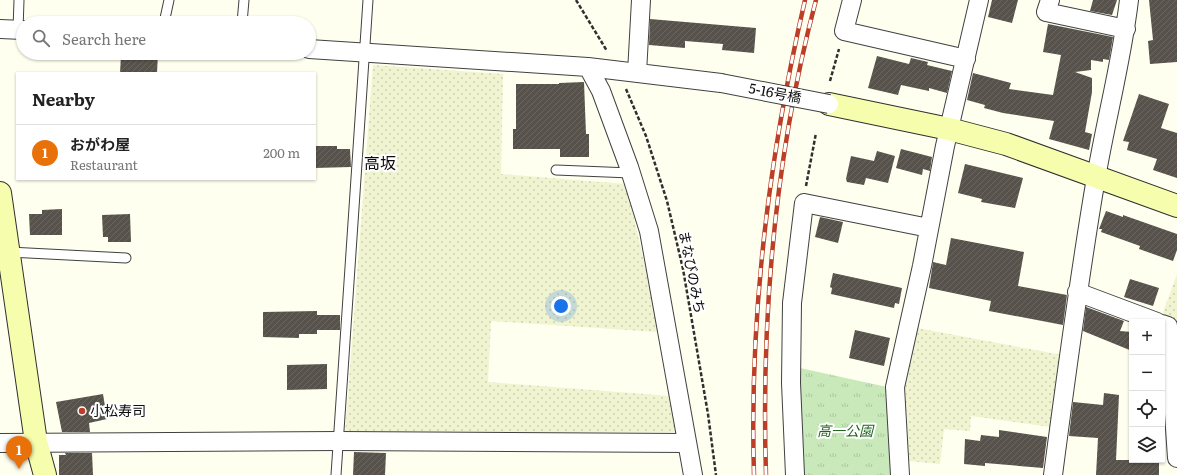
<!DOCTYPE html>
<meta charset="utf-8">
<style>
:root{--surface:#fff;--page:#f6f6f6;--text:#222;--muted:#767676;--line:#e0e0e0;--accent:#d93025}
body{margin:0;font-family:Literata,"Noto Sans JP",serif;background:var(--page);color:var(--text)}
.controls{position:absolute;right:12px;bottom:12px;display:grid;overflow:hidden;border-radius:0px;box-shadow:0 1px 3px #0004}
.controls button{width:36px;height:36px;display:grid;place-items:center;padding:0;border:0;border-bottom:1px solid var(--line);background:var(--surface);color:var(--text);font:20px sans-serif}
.you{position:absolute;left:561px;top:306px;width:14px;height:14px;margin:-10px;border:3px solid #fff;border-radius:50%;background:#1a73e8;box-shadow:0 0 0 6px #1a73e833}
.badge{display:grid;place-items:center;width:26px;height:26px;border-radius:50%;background:var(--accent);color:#fff;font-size:13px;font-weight:700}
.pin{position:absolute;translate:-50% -33px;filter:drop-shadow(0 1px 2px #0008)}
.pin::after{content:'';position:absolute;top:21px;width:14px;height:12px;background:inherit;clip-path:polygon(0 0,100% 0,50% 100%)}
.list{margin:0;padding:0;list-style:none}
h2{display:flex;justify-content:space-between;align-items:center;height:52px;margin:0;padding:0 16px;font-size:17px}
h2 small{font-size:13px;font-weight:400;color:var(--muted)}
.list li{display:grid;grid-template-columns:26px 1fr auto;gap:12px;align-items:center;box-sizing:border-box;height:56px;padding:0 16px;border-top:1px solid var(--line)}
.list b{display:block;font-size:15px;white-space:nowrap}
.list p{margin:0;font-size:13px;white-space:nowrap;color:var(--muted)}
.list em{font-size:13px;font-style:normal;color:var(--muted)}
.icon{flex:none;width:22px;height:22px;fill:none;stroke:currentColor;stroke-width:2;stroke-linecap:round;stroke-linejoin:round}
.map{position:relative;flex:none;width:1177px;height:475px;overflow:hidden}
.search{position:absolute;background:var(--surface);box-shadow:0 1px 3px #0004;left:16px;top:16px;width:300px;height:44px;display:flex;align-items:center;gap:10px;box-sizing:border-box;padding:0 14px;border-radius:22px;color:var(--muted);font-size:15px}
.panel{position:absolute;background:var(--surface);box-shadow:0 1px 3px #0004;left:16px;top:72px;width:300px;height:108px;border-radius:0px}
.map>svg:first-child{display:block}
.farmland{fill:url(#farmland-dots)}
.park{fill:url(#park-tufts)}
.building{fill:url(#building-hatch)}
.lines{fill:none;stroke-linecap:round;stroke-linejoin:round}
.lane-casing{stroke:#414141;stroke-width:11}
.street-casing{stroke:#414141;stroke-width:20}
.secondary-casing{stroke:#303030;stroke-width:24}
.path{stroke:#303030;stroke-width:2.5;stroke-dasharray:4 2;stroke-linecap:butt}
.lane{stroke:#fff;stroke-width:9}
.street{stroke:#fff;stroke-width:18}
.secondary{stroke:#f6fdac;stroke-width:22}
.rail-casing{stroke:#bc3e28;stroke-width:4.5}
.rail{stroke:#fff;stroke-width:3;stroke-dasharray:9;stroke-linecap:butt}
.street-bridge-casing{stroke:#414141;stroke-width:20;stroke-linecap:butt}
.street-bridge{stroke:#fff;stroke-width:18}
.poi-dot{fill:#bc3e28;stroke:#fff;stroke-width:1.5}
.labels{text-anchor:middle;stroke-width:4;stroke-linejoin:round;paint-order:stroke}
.street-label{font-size:14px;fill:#0e0e0e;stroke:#fff}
.poi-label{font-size:14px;fill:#0e0e0e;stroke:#fff;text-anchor:start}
.park-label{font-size:14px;font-style:italic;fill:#20651f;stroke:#fff}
.quarter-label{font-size:16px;fill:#0e0e0e;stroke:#fff}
</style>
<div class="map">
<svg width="1177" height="475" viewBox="0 0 1177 475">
<defs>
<pattern id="farmland-dots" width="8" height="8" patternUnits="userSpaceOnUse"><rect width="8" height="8" fill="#f0f4d0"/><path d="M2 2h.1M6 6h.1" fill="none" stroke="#cdd0b1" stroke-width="1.8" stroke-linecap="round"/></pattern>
<pattern id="park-tufts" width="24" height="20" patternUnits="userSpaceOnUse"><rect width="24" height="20" fill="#c9e9ba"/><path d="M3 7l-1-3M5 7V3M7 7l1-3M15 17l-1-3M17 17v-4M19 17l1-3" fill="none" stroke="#abc79f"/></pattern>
<pattern id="building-hatch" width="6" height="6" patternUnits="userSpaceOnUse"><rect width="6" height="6" fill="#57524b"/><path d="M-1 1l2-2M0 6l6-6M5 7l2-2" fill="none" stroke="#6a6661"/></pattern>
</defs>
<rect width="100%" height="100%" fill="#ffffef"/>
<!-- farmland -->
<path class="farmland" d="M373 65 503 74 501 174 626 184 645 266 658 332 491 321 488 382 670 396 675 432 345 434Z
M1177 274V321L1162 315Z
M917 328 1062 355 1050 427 971 416 970 431 944 429 940 464 909 461 905 384Z"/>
<!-- park -->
<path class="park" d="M800 368 887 387 891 475H801Z"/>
<!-- building -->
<path class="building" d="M992 0H1018L1012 23 988 17Z
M1093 0H1117L1112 15 1090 11Z
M1149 0H1177V62L1150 64 1148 41 1153 40Z
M650 19 756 28 754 53 722 50 723 44 685 41V48L649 45Z
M1048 24 1113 37 1109 60 1103 59V62L1091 60V70L1075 72 1092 78V92L1085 132 1092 134 1089 150 1049 139 1054 121 1003 113 984 108 985 105 967 100 973 73 1011 83 1009 89 1053 95 1061 55 1043 52Z
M130 53H158L157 73H120L121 55 130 56Z
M877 56 909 64 911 58 928 62 927 65 952 71 947 93 929 88V91L901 85 898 95 868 88Z
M584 82 586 134H589V157H560V149H513V129H516V84H559V83Z
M1139 94 1169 104 1161 128 1177 133V178L1153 170 1157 159 1127 150 1129 142 1123 141Z
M315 146H337V149H350L351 167 315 168Z
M901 149 932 157 930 171 923 169 922 175 896 168Z
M877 151 895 156 888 183 866 178 864 185 847 182 846 179 851 156 874 161Z
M965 164 1023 178 1015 208 981 202 982 199 958 193Z
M62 209V235H30L29 214H42V210Z
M1106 211 1123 217V215L1177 234V250L1173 261 1139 249 1140 246 1101 232 1102 229H1099Z
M130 214 131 242H108V237H103L102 215Z
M820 217 843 222 838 243 815 237Z
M951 238 1024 252 1018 286 1067 295 1063 325 989 311 991 301 929 288 933 262 946 265Z
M833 273 902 288 899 304 895 303 894 308 831 294 832 288 830 287Z
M1130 279 1159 288 1153 306 1124 297Z
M1086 307 1124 321 1120 331 1132 332V351L1083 331Z
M317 311V315H340V330H317V334H299V338L263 337V312Z
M855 330 890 338 884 366 849 358Z
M327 364V389L287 390V365Z
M1104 393 1119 395 1116 460H1159V475H1096L1098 438 1069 436 1073 402 1103 405Z
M103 394 107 419 89 423 90 432H62L56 402Z
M999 430 1047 437 1043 468 985 463V466L964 464 965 439 980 441 981 435 999 437Z
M354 452 386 453 385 475H353Z
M65 453H92L93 475H59V455H66Z"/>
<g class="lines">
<defs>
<path id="lane" d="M164 23 169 0
M242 23 244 0
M18 30 19 0
M556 170 631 173
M9 252 126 258
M336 475 368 0"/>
<path id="street" d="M852 0 844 31 966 59
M1050 0 1046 12 1126 29
M0 29 23 30
M309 49 588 67 721 83
M588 67 601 91 629 167 649 231 693 475
M637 73 641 0
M1077 292 1157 322
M1162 324 1168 326 1177 458
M0 443 339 441 687 443
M795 475 791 383 792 303 804 203 929 228
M900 475 895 387 922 266 945 146 979 0
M1053 475C1066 376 1079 277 1096 178 1106 119 1122 60 1129 0"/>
<path id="secondary" d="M829 104 949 129 1006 144 1177 206
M0 193 36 442 45 475"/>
</defs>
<!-- lane casing -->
<use href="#lane" class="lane-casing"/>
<!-- street casing -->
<use href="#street" class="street-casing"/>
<!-- secondary casing -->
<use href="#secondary" class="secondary-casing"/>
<!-- path -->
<path class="path" d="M576 0 607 51
M830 81 839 49
M626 89 646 136 667 201 683 269 708 414 716 475
M806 186 816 133"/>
<!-- lane -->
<use href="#lane" class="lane"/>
<!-- street -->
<use href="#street" class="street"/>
<!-- secondary -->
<use href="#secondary" class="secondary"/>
<defs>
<path id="rail" d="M754 475C749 315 769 156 805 0
M766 475C761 315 775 155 816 0"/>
</defs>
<!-- rail casing -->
<use href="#rail" class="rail-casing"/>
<!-- rail -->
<use href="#rail" class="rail"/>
<defs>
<path id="street-bridge" d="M721 83 829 104"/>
</defs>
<!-- street-bridge casing -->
<use href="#street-bridge" class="street-bridge-casing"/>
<!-- street-bridge -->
<use href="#street-bridge" class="street-bridge"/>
</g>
<!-- markers -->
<circle class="poi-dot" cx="82" cy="411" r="4"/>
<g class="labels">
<!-- street labels -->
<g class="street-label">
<text transform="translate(775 93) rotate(11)" y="5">5-16号橋</text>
<text transform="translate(692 272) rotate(79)" y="5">まなびのみち</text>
</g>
<!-- poi labels -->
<g class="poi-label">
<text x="90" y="416">小松寿司</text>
</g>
<!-- park labels -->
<g class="park-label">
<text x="845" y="436">高一公園</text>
</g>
<!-- quarter labels -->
<g class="quarter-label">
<text x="380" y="169">高坂</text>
</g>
</g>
</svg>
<div class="controls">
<button>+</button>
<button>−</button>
<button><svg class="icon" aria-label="locate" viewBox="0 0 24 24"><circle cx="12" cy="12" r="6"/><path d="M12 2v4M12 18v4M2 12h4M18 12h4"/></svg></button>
<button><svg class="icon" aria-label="layers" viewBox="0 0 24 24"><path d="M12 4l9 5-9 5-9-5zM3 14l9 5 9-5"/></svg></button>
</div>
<div class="you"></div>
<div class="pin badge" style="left:19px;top:469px;background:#e8710a">1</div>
<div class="search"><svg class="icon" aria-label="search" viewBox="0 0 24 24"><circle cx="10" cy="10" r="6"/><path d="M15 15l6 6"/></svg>Search here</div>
<section class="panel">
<h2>Nearby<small></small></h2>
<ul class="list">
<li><span class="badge" style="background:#e8710a">1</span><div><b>おがわ屋</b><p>Restaurant</p></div><em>200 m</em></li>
</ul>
</section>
</div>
